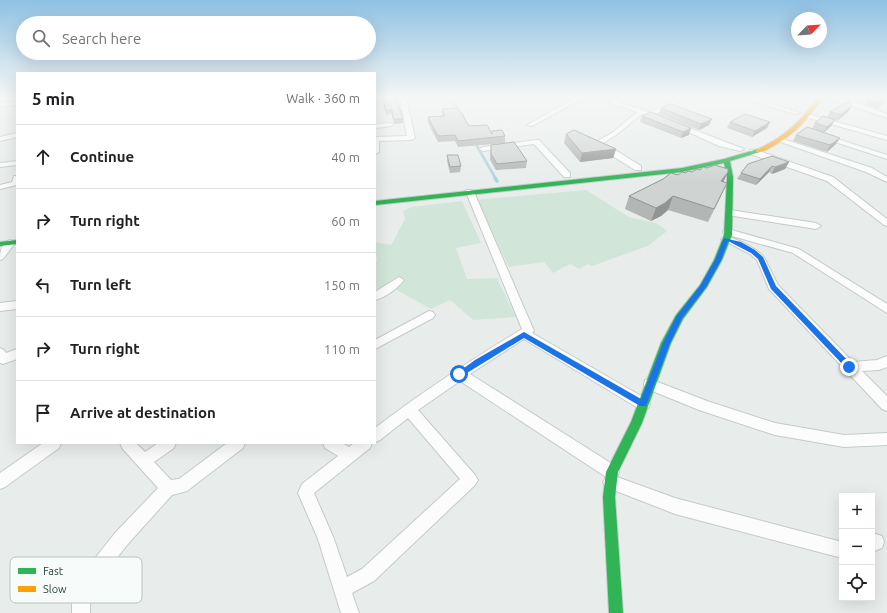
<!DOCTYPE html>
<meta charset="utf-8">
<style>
:root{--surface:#fff;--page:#f6f6f6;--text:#202124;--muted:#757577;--line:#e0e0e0}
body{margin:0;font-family:Ubuntu,sans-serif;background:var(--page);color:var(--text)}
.controls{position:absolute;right:12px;bottom:12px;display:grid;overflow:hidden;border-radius:0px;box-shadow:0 4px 16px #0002}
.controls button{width:36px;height:36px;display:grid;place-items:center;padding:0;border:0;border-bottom:1px solid var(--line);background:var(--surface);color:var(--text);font:20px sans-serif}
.compass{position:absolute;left:791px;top:12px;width:36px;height:36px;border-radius:50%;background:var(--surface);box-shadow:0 4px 16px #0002;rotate:65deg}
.stop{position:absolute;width:12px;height:12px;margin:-9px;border:3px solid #1a73e8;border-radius:50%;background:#fff}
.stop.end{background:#1a73e8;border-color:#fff;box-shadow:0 1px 4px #0008}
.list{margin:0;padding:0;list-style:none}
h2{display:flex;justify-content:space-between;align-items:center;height:52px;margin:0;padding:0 16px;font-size:17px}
h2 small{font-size:13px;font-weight:400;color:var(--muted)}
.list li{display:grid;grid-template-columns:26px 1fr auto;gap:12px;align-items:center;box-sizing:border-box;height:64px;padding:0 16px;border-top:1px solid var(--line)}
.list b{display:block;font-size:15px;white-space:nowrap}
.list em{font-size:13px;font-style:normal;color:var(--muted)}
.icon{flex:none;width:22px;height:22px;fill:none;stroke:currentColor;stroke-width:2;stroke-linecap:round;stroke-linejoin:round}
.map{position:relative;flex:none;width:887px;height:613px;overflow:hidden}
.search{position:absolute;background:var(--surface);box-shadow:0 4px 16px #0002;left:16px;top:16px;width:360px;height:44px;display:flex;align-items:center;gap:10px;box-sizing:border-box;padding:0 14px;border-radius:22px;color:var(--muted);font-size:15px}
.panel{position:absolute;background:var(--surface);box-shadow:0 4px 16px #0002;left:16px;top:72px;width:360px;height:372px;border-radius:0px}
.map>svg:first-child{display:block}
.green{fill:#d1e6d8}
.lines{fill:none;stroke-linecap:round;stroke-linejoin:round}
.stream-far1{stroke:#a9d4db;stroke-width:2.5}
.stream{stroke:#a9d4db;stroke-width:3.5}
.street-casing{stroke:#c5cac8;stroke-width:2}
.fast-casing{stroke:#c3cbc8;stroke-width:2}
.slow-casing{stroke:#c3cbc8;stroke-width:2}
.street{fill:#fcfcfc;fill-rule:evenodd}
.fast{fill:#30b455;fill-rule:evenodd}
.slow{fill:#ff9f0a;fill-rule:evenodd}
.wall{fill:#b2b6b5}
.shaded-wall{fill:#919493}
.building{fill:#cfd4d2;stroke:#919493}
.route{fill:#1a73e8}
.key{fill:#f7fbf9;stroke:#b8c4c0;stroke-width:1}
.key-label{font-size:11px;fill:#24423a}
</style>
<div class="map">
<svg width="887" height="613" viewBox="0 0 887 613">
<rect width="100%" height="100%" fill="#e8edeb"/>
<!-- green -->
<path class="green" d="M586 190 629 217 656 223 667 231 648 246 592 266 588 264 579 269 570 264 553 273 544 262 509 267 475 200Z
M462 201 481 243 456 248 467 279 497 278 516 317 473 320 450 300 431 309 395 289 375 293V262L377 261 375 242 391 245 405 219 403 211 412 207Z"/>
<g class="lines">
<!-- stream-far1 -->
<path class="stream-far1" d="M458 97 452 101 464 117 463 121
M474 141 496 179"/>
<!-- stream -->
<path class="stream" d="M495 178 497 181"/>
<defs>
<path id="street" d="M400 97H406L415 138 411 140 379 141V152L375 154V137L407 136Z
M577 97H585L532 126 527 125Z
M617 97H626L618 102 649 112 675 100 680 101 655 114 663 117V119L642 114 616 135 600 145 617 151 641 166V170H635L611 155 590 145 612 133 637 112 609 102Z
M739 97H750L800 113 795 114Z
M825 97C847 97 867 107 887 114V118Z
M17 101V105L0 107V103Z
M808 114 887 136V140L806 117 805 116Z
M390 123 393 125 392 126 375 128V124Z
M675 124H679L744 149 740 151 719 146 675 126Z
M17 133V137L0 141V137Z
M825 135 887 155V159L823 138 822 137Z
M780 138 872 168 887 177V182L866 172 778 141 776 140Z
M536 140H539L570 173V177H564L534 144 483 151 479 149 483 147Z
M750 150H756L833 177 887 219V226L884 225 827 181 750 154Z
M17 161V165L0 167V163Z
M14 176H17V185L0 189V185L12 182Z
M467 190H470L474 192 534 331 532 333 648 400 650 404 648 408 643 410 638 408 524 339 470 374 617 467 619 472 617 477 675 498 842 542V558L675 514 606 487 603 482 606 477 460 381 418 410 475 475 478 480 475 485 374 581 352 593 359 613H341L318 539 298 493 302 484 338 456 325 448 323 443H342L349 447 354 443H372L370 448 314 493 334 539 347 577 362 569 460 479 408 418 380 440 375 442V428C422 392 471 360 522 329L466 192Z
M730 210 816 223 821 226 816 229 727 215 726 213Z
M728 229 799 249 887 304V313L793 253 725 234 723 232 725 230Z
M726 236 742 242 756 250 764 257 778 285 853 362 877 360 887 356V367L879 370 862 371 887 396V411L882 409 769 289 757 260 750 254 721 239Z
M10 240 15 243 3 259 0 260C0 252 1 243 10 240Z
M399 277 404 280C397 289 386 297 375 300V292Z
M17 301V309L0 311V303Z
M429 311 433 312 435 315 433 318 375 349V340Z
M0 348 4 350 6 353 17 349V359L3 364 0 363Z
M650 379 707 401 775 423 844 435 887 433V445L844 447 775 435 699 410 645 388 644 384 645 380Z
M43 443H61L59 448 5 487 0 489V473Z
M120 443H136L145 452 158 443H176L174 448 154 462 171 480 179 479 227 443H245L243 448 187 491 172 495 127 545 95 586 90 604V613H72V604L81 576 115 533 158 488 122 448Z
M876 534 882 536 884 542 882 548 872 552V535Z"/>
<path id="fast" d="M758 149 761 151 760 152 730 161 733 177 732 235 722 260 707 287 683 319 671 343 642 423 618 472 615 497 623 613H609L603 497 606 472 631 422 661 343 676 315 700 285 714 260 724 235 727 177 724 163 682 172 375 205V201L682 168 724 159Z
M17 240V244L0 246V242Z"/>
<path id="slow" d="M818 97H823C809 118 795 134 773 146 768 149 762 153 756 152V150C783 138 801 122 818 97Z"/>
</defs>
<!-- street casing -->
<use href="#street" class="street-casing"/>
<!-- fast casing -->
<use href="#fast" class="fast-casing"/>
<!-- slow casing -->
<use href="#slow" class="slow-casing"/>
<!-- street -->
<use href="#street" class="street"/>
<!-- fast -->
<use href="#fast" class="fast"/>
<!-- slow -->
<use href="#slow" class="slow"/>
</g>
<!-- wall -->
<path class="wall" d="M382 97 403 119V123L394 124 392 114 386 115Z
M869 97H884L882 104 878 109 866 104Z
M661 108 712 119 709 125 699 130 659 114Z
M442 109 469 126 492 134 505 136V143L458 147 455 141 438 142 428 123V117L442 116Z
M849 111 837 121 835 120 831 126 824 133 836 144 827 152 793 141 796 135 812 129 815 123 827 118 830 112Z
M642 116 691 128 689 135 681 138 640 122Z
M730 122H770L767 128 752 137 727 128Z
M566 134 616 149 613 158 580 162 564 143Z
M491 145 527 161 526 168 496 170 490 160Z
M447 155 461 166 460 172 450 173 447 161Z
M789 162 785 169 772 174 769 172 756 185 737 179 741 173Z
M692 172 723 182 721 196 708 222 668 210 661 216 651 221 625 209 629 196 678 175Z"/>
<!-- shaded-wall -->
<path class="shaded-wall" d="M852 105 849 111 837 121 841 115Z
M712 119 709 125 699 130 701 124Z
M835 120 831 126 823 133 827 127Z
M770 122 767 128 752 137 755 131Z
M691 128 689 135 681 138 683 132Z
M840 138 836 144 827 152 830 145Z
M616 149 613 158 580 162 582 153Z
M789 162 785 169 772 174 775 167Z
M772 166 769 172 756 185 760 179Z
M728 172 722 185 721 181Z
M673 196 668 210 661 216 651 221 656 208Z"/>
<!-- building -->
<path class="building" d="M383 97H396L403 119H393L392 110H385Z
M870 97H884L882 104 869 99Z
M849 101 852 105 841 115 830 112Z
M670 104 712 119 701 124 661 108Z
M458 108 469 126 487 125 492 134V131L502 130 505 136 458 141 455 135 438 136 428 117 445 116 442 109Z
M651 112 691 128 683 132 642 116Z
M745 114 770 122 755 131 730 122Z
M823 116 835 120 827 127 815 123Z
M807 127 840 138 830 145 796 135Z
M574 130 616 149 582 153 566 134Z
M514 142 527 161 497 164 491 154V145Z
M447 155H458L461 166 450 167Z
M772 156 789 162 775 167 772 166 760 179 741 173 748 164Z
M715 165 728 169V172L721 181 727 183 714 209 673 196 665 203 656 208 629 196 663 179 671 173 678 175 682 172 686 173 688 171 692 172 697 169 700 170 703 167 707 168Z"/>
<!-- sky -->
<linearGradient id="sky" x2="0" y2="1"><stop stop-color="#8fc1e3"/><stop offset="0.53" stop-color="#f5f7f6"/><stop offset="1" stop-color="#f5f7f6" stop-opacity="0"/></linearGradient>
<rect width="887" height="183" fill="url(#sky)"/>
<!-- route -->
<path class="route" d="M724 238 741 242 755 250 763 257 776 286 852 365V369H847L771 289 758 259 751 253 728 241 721 260 706 287 682 318 670 343 646 406H640L524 338 462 376 459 377 456 374 475 360 524 332 641 399 663 343 676 317 700 286 715 260Z"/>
<!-- legend -->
<rect x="10" y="557" width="132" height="46" rx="6" class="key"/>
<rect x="18" y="568" width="18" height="6" fill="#30b455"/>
<rect x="18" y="586" width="18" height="6" fill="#ff9f0a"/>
<g class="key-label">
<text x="43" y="575">Fast</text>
<text x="43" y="593">Slow</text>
</g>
</svg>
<div class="controls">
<button>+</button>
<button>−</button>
<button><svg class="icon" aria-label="locate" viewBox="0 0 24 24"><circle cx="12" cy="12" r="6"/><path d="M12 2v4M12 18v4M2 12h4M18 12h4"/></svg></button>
</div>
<svg class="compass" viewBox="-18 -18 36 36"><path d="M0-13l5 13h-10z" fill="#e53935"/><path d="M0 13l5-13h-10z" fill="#757577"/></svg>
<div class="stop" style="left:459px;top:374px"></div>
<div class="stop end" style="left:849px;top:367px"></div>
<div class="search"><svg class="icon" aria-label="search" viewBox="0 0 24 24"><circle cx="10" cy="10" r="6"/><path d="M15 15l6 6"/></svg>Search here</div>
<section class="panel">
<h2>5 min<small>Walk · 360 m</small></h2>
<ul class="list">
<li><svg class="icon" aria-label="ahead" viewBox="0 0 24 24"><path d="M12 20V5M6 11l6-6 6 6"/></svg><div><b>Continue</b></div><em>40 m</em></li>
<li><svg class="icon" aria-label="right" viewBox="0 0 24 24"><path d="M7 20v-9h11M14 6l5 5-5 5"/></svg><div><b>Turn right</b></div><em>60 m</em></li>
<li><svg class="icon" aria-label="left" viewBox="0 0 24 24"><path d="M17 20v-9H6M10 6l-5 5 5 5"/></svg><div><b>Turn left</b></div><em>150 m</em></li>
<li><svg class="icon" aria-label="right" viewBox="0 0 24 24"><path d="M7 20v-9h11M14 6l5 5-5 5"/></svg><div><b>Turn right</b></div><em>110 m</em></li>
<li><svg class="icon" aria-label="arrive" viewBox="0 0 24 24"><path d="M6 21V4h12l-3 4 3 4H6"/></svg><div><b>Arrive at destination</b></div></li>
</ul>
</section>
</div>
